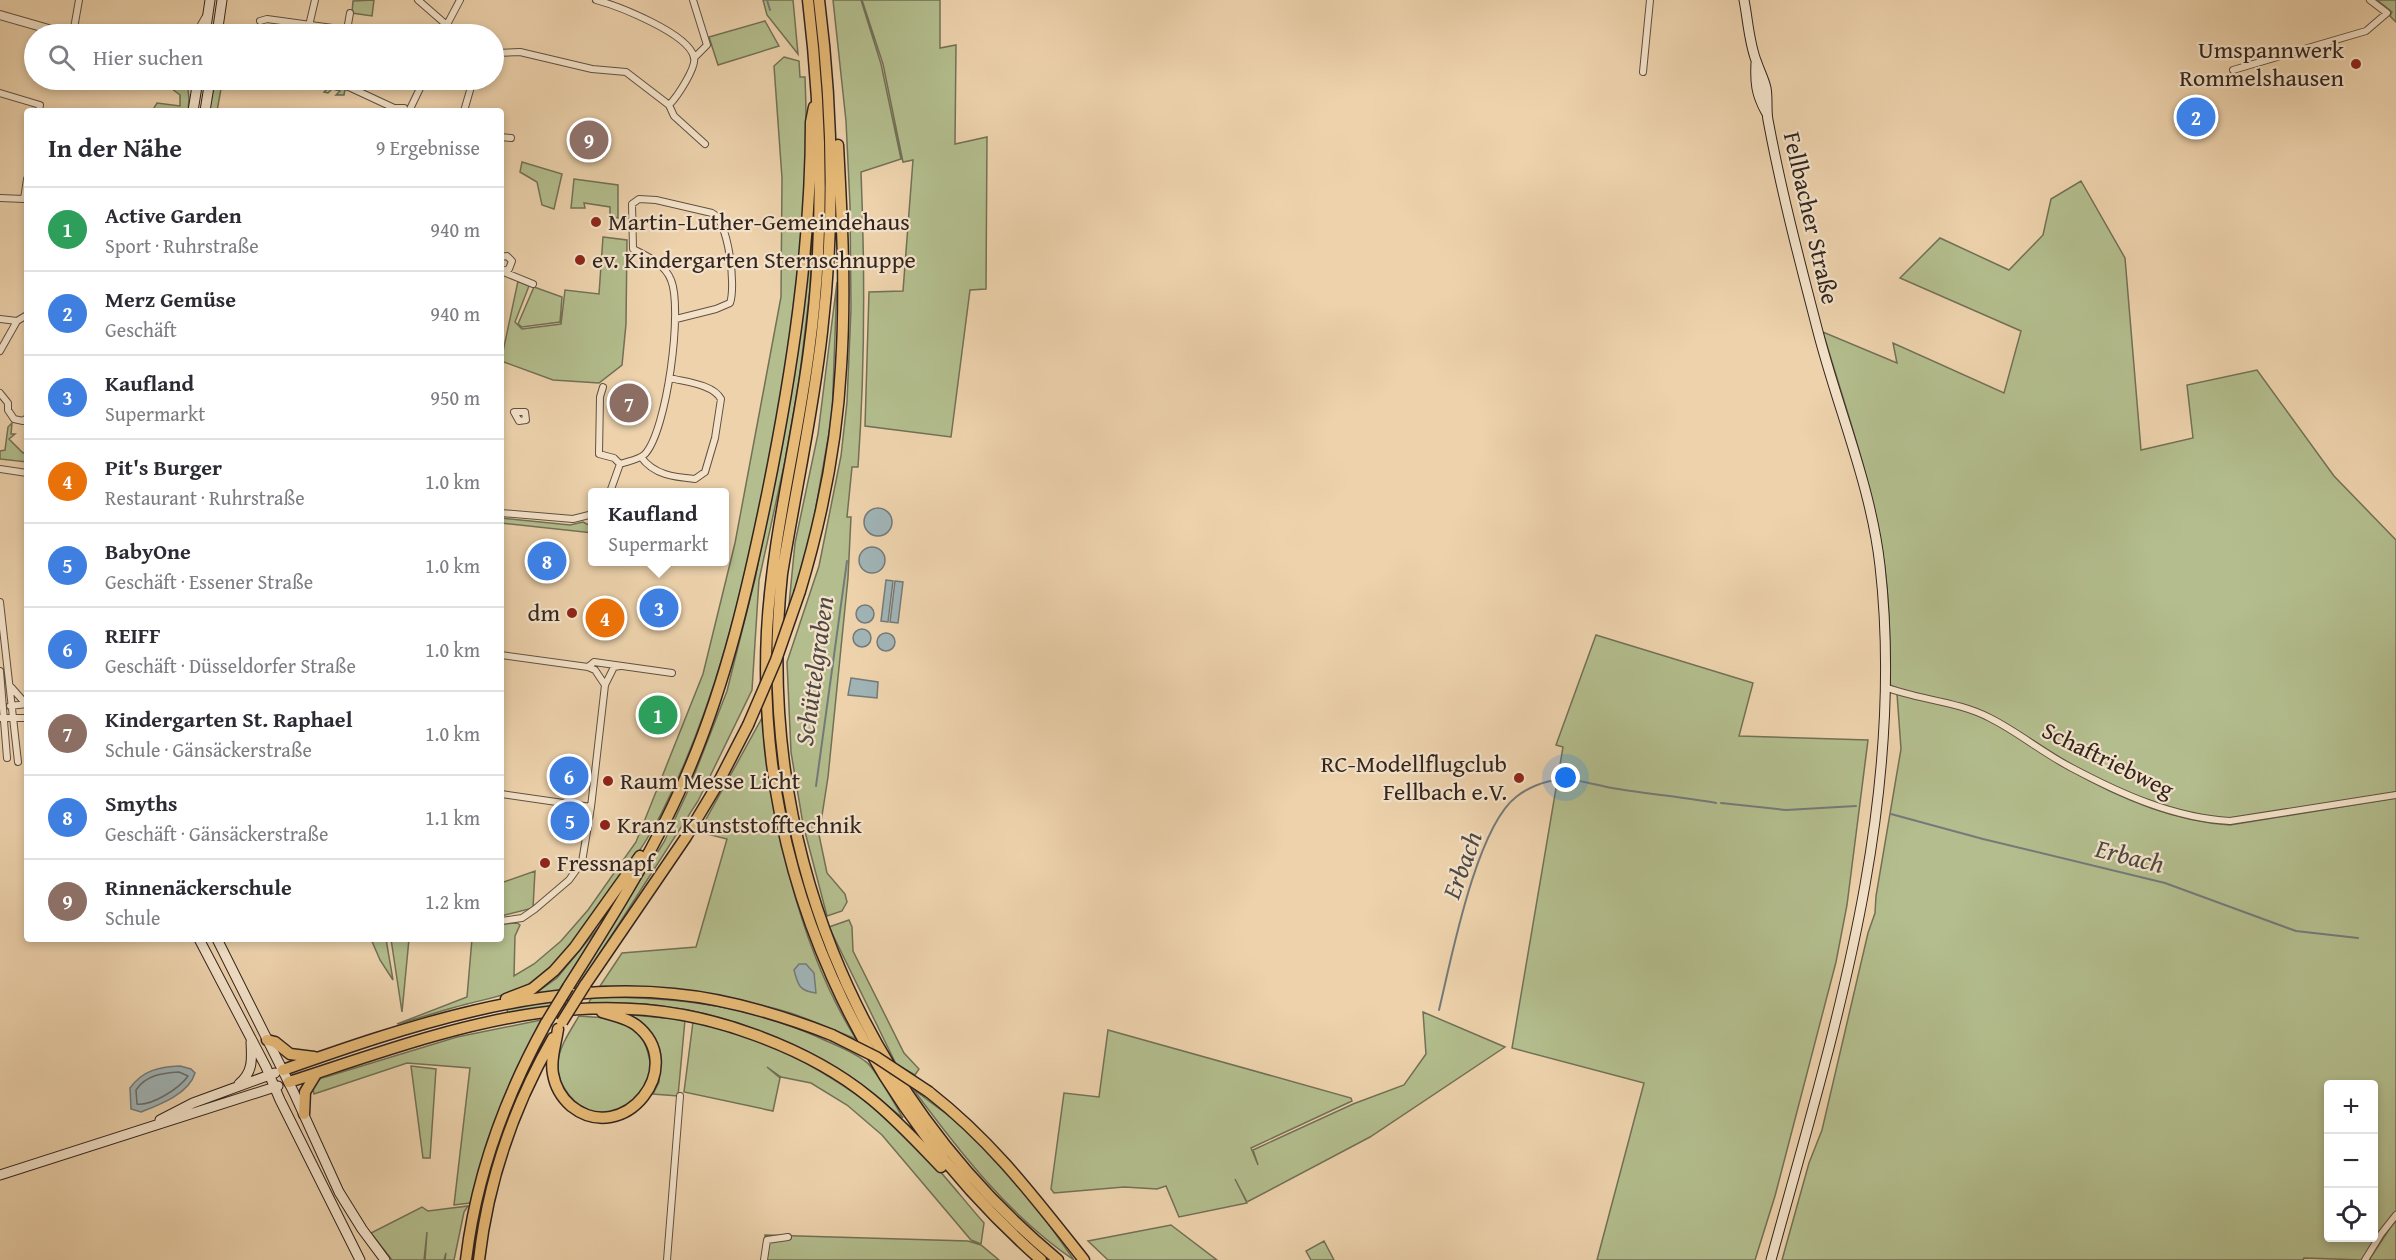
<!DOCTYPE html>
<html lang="de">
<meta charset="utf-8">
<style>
:root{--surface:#fff;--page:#f7f7f7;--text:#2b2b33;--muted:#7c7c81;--line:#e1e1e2;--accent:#b45309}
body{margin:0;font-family:"Gentium Book Plus",serif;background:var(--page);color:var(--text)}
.controls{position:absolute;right:18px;bottom:18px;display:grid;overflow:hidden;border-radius:6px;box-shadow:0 3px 9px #0003}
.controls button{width:54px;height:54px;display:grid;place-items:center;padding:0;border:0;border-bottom:2px solid var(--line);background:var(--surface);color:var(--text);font:30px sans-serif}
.you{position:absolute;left:1566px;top:778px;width:21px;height:21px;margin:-15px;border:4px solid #fff;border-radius:50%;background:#1a73e8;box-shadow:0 0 0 9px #1a73e833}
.badge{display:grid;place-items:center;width:39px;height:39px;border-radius:50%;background:var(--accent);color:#fff;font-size:20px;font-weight:700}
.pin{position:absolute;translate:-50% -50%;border:3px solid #fff;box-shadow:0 2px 6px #0006}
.popup{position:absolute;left:588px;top:488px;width:141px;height:78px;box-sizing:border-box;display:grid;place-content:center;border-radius:6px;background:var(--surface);filter:drop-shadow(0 2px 4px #0005);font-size:20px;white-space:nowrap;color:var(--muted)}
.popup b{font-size:22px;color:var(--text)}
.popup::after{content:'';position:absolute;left:50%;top:100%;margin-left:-12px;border:12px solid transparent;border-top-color:var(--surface)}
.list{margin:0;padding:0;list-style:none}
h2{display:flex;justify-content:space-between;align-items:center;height:78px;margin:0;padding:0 24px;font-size:26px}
h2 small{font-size:20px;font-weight:400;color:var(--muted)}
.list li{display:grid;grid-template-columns:39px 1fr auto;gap:18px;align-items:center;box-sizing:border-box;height:84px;padding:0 24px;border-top:2px solid var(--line)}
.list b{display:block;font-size:22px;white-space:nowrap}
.list p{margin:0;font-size:20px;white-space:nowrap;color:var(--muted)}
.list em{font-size:20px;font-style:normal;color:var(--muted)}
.icon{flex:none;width:33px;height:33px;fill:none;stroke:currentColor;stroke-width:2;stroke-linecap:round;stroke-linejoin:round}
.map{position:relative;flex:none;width:2396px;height:1260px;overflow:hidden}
.search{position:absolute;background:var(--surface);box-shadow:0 3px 9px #0003;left:24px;top:24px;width:480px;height:66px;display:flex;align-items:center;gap:15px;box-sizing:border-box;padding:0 21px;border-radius:33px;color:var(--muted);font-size:22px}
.panel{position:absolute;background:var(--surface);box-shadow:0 3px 9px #0003;left:24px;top:108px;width:480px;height:834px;border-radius:6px}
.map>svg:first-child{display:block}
.green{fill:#b3bd8d;stroke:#727056;stroke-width:1.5;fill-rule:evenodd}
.water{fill:#a0b4b6;stroke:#747a7a;stroke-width:1.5}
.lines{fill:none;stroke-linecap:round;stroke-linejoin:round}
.shore{stroke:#696c6a;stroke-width:1.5}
.stream{stroke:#747a7a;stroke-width:2}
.minor-casing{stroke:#615042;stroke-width:8}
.tertiary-casing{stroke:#615042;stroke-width:10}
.secondary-casing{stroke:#32241f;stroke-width:11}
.trunk-casing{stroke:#32241f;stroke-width:13}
.minor{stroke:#f3e2c9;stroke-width:6}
.tertiary{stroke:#f3e2c9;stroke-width:8}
.secondary{stroke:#f3e2c9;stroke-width:9}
.trunk{stroke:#e6b976;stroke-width:10}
.trunk-bridge-casing{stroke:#32241f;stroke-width:13;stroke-linecap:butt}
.trunk-bridge{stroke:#e6b976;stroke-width:10}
.poi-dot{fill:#8f2418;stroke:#f3e2c9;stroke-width:2}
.labels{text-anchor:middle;stroke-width:4.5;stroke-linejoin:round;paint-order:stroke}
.poi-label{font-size:24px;fill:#32241f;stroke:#f3e2c9;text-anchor:start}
.street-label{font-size:24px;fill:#32241f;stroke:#f3e2c9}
.water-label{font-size:26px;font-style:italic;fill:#4e4845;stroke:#f3e2c9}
</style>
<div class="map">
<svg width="2396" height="1260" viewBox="0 0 2396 1260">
<rect width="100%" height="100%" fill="#edd2ac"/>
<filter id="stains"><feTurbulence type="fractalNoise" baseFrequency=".00333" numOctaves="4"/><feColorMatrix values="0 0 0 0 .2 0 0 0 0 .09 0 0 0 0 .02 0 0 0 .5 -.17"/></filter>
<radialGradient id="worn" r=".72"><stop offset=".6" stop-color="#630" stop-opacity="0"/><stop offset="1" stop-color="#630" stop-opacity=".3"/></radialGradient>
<!-- green -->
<path class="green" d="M374 0 372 16 352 13 353 1Z
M763 0H793L798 54 767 15Z
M833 0H861L881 64 901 159 861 172C865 270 865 368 858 467H852L847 517H851L848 578 828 777 819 835 827 873 845 894 847 902 842 911 827 916 803 824 791 752 787 662 819 566 841 456 847 402 851 309 850 205 846 121Z
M862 0H940V48L956 45 955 144 987 137 986 289 970 290 951 437 865 426 869 292 903 291 913 160 903 162 883 64Z
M2377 0H2396V22L2390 16 2392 12Z
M765 21 779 46 718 65 709 37Z
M784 57 799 61 800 77H805C811 214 792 348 765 482 742 595 714 709 662 812 646 844 625 872 604 901 586 924 571 952 548 971 521 993 499 996 467 1004 443 1010 420 1018 397 1024L467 997 472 939H501V924L517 923 520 925 515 936 514 976 534 964 561 941 588 910 636 842 703 674 735 543 781 297 782 178 774 66Z
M166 80H187L189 99 188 111H152L157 103 180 106V95L167 85Z
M215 81 219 82 221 89 217 111H209Z
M311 82 343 89 345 90 344 95H336L340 91 332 89 328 93 324 92 328 88 312 84 306 88Z
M522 162 562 174 554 209 542 205 537 182 520 172Z
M574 179 618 185V218L610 216V207L584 203 585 208H571Z
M2081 181 2125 258 2141 450 2193 438 2187 385 2257 370 2334 476 2396 540V792L2231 820C2175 815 2121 792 2072 765 2045 750 2019 729 1990 716 1959 702 1921 702 1890 685 1890 644 1890 603 1884 562 1873 483 1845 407 1823 332L1897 363 1893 343 2004 393 2021 331 1900 278 1940 238 2009 270 2043 235 2051 199Z
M812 236 810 289 799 381 785 461 759 580 752 690 698 801 579 986H573L664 842 688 791 727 691 755 579 792 383Z
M603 237 627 240 626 324 622 365 599 383 553 380 501 361 518 281 529 286 515 322 522 329 561 324 565 290 599 294Z
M837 282 832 416 811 535 788 615 795 543 818 434Z
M534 287 562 297 560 322 522 327 518 324Z
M12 423 11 434H15L9 439 23 453 27 451V462L0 459V451L5 450 8 427Z
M501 518 570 525 583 522 593 527V533L501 523Z
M1596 635 1753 683 1739 736 1868 740 1847 905 1836 962 1775 1196 1755 1260H1597L1644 1083 1512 1048 1563 747 1556 745Z
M1897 694C1927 701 1961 706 1989 720 2016 734 2041 752 2067 768 2116 797 2173 821 2230 825L2396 798V1213L2362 1260 2304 1258 2303 1260H1782L1809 1163 1822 1130 1868 933 1875 913 1876 896 1901 749ZM2328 1084H2374V1238H2328Z
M762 718C774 826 798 946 856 1039 833 1030 810 1019 787 1012 726 994 663 989 600 986L622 953 696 947 727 839 699 832Z
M535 871 533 908 501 916V883Z
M849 920 852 927 853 951 904 1053 919 1069 915 1075 896 1064 829 927Z
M603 922 558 992 533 995 557 978Z
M371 939H386L393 980 380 960Z
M391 939H409L402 1012Z
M592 997C674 997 745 1004 820 1038 835 1045 852 1051 865 1061 876 1068 895 1105 903 1118 889 1107 875 1095 860 1084 800 1039 717 1010 643 1004 624 1003 606 1004 588 1004Z
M553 1001 549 1008 508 1014 507 1009Z
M1423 1012 1505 1047 1370 1137 1247 1202 1235 1179 1247 1203 1179 1217 1166 1186 1157 1189 1124 1187 1054 1193 1051 1189 1064 1093 1099 1097 1108 1030 1351 1098 1352 1101 1251 1148 1258 1165 1253 1150 1353 1104 1404 1085 1426 1054Z
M623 1014 685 1020 678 1096 653 1094 659 1082 661 1061Z
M579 1016C610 1018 639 1017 648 1053 653 1072 653 1080 639 1094 635 1098 631 1105 626 1108 595 1128 554 1094 558 1061 560 1045 571 1030 579 1016Z
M541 1020 512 1078 488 1139 470 1203 454 1205 470 1068 407 1063 314 1094 312 1084 319 1079 457 1037Z
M693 1022C709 1026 726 1029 742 1034 793 1052 855 1089 895 1125 928 1154 956 1191 984 1223L981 1244 971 1240 882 1135 847 1105 811 1083 781 1077 767 1067 780 1078 773 1111 684 1092Z
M411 1066 436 1069 430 1158H423Z
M913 1089C931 1103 951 1116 968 1131 1010 1167 1042 1215 1074 1260 1009 1216 959 1151 913 1089Z
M468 1206 464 1212 454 1260H445L446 1253 444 1260H425L427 1232 424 1260H392L371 1233 422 1207 428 1211Z
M2396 1221V1260H2369L2392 1225Z
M1171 1225 1217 1260H1108L1088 1241Z
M765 1235 968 1241 981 1245 999 1260H767Z
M1324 1241 1334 1260H1311L1306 1251Z"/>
<!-- water -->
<path class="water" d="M864 522a14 14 0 1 1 28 0a14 14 0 1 1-28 0Z
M859 560a13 13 0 1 1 26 0a13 13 0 1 1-26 0Z
M886 580 893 581 888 622 881 621Z
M895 581 903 582 898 623 890 622Z
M856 614a9 9 0 1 1 18 0a9 9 0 1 1-18 0Z
M853 638a9 9 0 1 1 18 0a9 9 0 1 1-18 0Z
M877 642a9 9 0 1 1 18 0a9 9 0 1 1-18 0Z
M851 678 878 682 877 698 848 695Z
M799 964H806L814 973 816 993C800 991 798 986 794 970Z
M180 1066 191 1069 195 1073C189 1094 159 1105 141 1112L131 1109 130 1088C143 1070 159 1067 180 1066Z"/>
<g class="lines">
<!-- shore -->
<path class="shore" d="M179 1072 188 1076C180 1088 152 1106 137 1104L136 1090C146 1075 162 1073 179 1072Z"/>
<!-- stream -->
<path class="stream" d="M767 0 770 10
M816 786 847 561
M1721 803 1786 810 1856 806
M1891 814 1983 839 2165 883 2296 931 2358 938
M1439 1010C1451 960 1476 828 1516 797 1527 788 1544 781 1558 780 1576 778 1595 785 1612 788 1647 794 1682 797 1716 803"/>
<defs>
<path id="minor" d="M418 0 457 34
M596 0C618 6 688 33 694 57 697 67 677 97 669 105
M693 0 707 45 694 58
M260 21 267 19 347 30V34
M347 30 350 13
M73 34 79 0
M307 34 315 0
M442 34 460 0
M494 53 520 52 592 69 626 72 669 105 674 116 705 144
M2233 70 2366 31 2387 13 2370 0
M1643 72 1650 0
M326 80 351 88 394 108H404
M0 93 40 105 39 111
M410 109 424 80
M464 111 473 80
M501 137 511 138
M0 198 24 199 27 179
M501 257 507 256 512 261 509 269 502 271
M501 271 533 284
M0 319 17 321
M0 351 17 321 27 315
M603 387 600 397 599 454 614 458 620 464
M0 393 8 403V410L14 419 23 421 27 418
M514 412H525L526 420 519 421Z
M641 457C654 475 674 477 695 479L705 472 715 438 721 399C713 384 685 382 670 378
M0 469 27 473
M610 492 620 464C628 461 639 460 645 454 667 430 683 309 671 280 665 264 647 256 633 249L632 204 639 199 656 200 712 213C729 221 736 287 730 303L716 309 676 319
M501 513 573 519 593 514
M0 602 18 762
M501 655 588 667 595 670 605 685
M588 667 594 662 672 673
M0 671 7 758
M11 687 26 704
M1885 687C1919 700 1957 701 1990 718 2018 732 2043 753 2072 768 2121 794 2174 818 2230 821L2396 795
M10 706 27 704
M1 718H27
M501 794 591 807
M501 921 522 918 535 909 569 880 582 862 591 807 605 685 614 667 620 666
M667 1260 680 1096
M764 1260 767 1240 788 1237
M2365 1260 2381 1234 2396 1215"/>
<path id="tertiary" d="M0 15 66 34
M197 34 206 18"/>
<path id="secondary" d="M1744 0C1748 20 1749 44 1757 63 1760 72 1764 79 1766 88 1768 98 1766 109 1768 120 1781 190 1799 259 1817 328 1837 407 1871 485 1880 566 1907 804 1833 1034 1771 1260
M205 34 210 0
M217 34 222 0
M1756 63C1755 82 1756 94 1766 112
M193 111 198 80
M205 111 210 80
M199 939 266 1067 280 1100 360 1260
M217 939 294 1093 339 1192 362 1229 385 1260
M239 1084C253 1072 252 1060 251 1042
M160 1120 193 1103 275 1073
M0 1175 278 1086"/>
<path id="trunk" d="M808 0C822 117 825 234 809 351 797 444 772 537 767 631 755 874 861 1101 1041 1260
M819 0C833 110 835 221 822 332 813 413 795 493 782 574 754 836 854 1091 1058 1260
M800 591C822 518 837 443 841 367 846 293 842 219 838 145
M585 985 686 837 716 787 748 725
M568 987C613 916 658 845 690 767 727 679 748 587 767 495 792 372 811 248 811 122L814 107
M506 999 532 989 554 971 575 947 640 856
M558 1029C556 1044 550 1059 553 1074 555 1086 562 1098 571 1106 624 1148 689 1066 636 1025 625 1017 614 1016 602 1012
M267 1040 275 1042 290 1054 314 1057
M283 1070C405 1027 542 980 674 994 729 999 781 1015 832 1035
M289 1082C446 1031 589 973 755 1035 796 1050 836 1070 870 1098 895 1118 918 1143 941 1167
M929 1092C993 1142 1034 1197 1084 1260
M304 1114 305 1092 316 1074
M466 1260C476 1176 505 1097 546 1023
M479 1260C488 1181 514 1106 553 1038"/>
</defs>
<!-- minor casing -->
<use href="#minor" class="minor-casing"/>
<!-- tertiary casing -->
<use href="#tertiary" class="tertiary-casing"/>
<!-- secondary casing -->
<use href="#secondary" class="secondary-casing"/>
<!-- trunk casing -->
<use href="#trunk" class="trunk-casing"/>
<!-- minor -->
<use href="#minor" class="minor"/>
<!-- tertiary -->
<use href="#tertiary" class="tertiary"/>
<!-- secondary -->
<use href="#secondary" class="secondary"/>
<!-- trunk -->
<use href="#trunk" class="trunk"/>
<defs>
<path id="trunk-bridge" d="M748 725 776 660 800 591
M562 1022 585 985
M546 1023 568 987
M832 1035 876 1057 929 1092"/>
</defs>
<!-- trunk-bridge casing -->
<use href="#trunk-bridge" class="trunk-bridge-casing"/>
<!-- trunk-bridge -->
<use href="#trunk-bridge" class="trunk-bridge"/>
</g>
<!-- markers -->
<g class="poi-dot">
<circle cx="2356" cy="64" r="6"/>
<circle cx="596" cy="222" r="6"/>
<circle cx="580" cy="260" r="6"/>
<circle cx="572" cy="613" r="6"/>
<circle cx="1519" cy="778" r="6"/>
<circle cx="608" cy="781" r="6"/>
<circle cx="605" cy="825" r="6"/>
<circle cx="545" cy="863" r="6"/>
</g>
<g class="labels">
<!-- poi labels -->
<g class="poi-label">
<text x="2344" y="58" text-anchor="end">Umspannwerk<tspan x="2344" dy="28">Rommelshausen</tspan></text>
<text x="608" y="230">Martin-Luther-Gemeindehaus</text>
<text x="592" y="268">ev. Kindergarten Sternschnuppe</text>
<text x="560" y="621" text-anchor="end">dm</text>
<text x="1507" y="772" text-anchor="end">RC-Modellflugclub<tspan x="1507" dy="28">Fellbach e.V.</tspan></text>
<text x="620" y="789">Raum Messe Licht</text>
<text x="617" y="833">Kranz Kunststofftechnik</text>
<text x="557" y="871">Fressnapf</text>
</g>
<!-- street labels -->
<g class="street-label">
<text transform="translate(1811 218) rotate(77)" y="8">Fellbacher Straße</text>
<text transform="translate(2108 760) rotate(26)" y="8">Schaftriebweg</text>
</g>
<!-- water labels -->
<g class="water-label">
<text transform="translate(814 671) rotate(-82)" y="9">Schüttelgraben</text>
<text transform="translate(2130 856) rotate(14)" y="9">Erbach</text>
<text transform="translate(1462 865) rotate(-70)" y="9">Erbach</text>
</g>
</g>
<rect width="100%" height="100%" filter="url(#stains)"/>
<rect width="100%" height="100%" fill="url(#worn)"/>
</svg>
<div class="controls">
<button>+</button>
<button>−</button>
<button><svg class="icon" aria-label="locate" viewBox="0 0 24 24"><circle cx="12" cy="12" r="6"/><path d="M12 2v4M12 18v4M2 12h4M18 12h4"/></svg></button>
</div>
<div class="you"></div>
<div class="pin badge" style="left:658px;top:715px;background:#2e9e5b">1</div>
<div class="pin badge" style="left:2196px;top:117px;background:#3f7fe0">2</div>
<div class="pin badge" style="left:659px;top:608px;background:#3f7fe0">3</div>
<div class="popup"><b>Kaufland</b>Supermarkt</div>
<div class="pin badge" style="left:605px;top:618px;background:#e8710a">4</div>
<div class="pin badge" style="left:570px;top:821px;background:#3f7fe0">5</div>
<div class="pin badge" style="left:569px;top:776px;background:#3f7fe0">6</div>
<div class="pin badge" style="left:629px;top:403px;background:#8d6e63">7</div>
<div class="pin badge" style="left:547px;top:561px;background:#3f7fe0">8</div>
<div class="pin badge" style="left:589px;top:140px;background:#8d6e63">9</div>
<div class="search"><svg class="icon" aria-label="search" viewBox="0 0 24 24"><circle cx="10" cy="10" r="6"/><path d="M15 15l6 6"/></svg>Hier suchen</div>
<section class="panel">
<h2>In der Nähe<small>9 Ergebnisse</small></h2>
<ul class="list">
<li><span class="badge" style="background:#2e9e5b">1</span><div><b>Active Garden</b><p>Sport · Ruhrstraße</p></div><em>940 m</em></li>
<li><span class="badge" style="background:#3f7fe0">2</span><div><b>Merz Gemüse</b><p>Geschäft</p></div><em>940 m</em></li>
<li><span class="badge" style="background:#3f7fe0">3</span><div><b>Kaufland</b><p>Supermarkt</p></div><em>950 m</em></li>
<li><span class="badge" style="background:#e8710a">4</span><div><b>Pit's Burger</b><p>Restaurant · Ruhrstraße</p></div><em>1.0 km</em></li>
<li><span class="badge" style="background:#3f7fe0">5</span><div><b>BabyOne</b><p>Geschäft · Essener Straße</p></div><em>1.0 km</em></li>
<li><span class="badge" style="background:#3f7fe0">6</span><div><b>REIFF</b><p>Geschäft · Düsseldorfer Straße</p></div><em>1.0 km</em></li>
<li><span class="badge" style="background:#8d6e63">7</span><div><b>Kindergarten St. Raphael</b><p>Schule · Gänsäckerstraße</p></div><em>1.0 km</em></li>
<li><span class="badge" style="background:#3f7fe0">8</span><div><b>Smyths</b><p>Geschäft · Gänsäckerstraße</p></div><em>1.1 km</em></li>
<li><span class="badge" style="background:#8d6e63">9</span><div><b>Rinnenäckerschule</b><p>Schule</p></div><em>1.2 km</em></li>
</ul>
</section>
</div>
